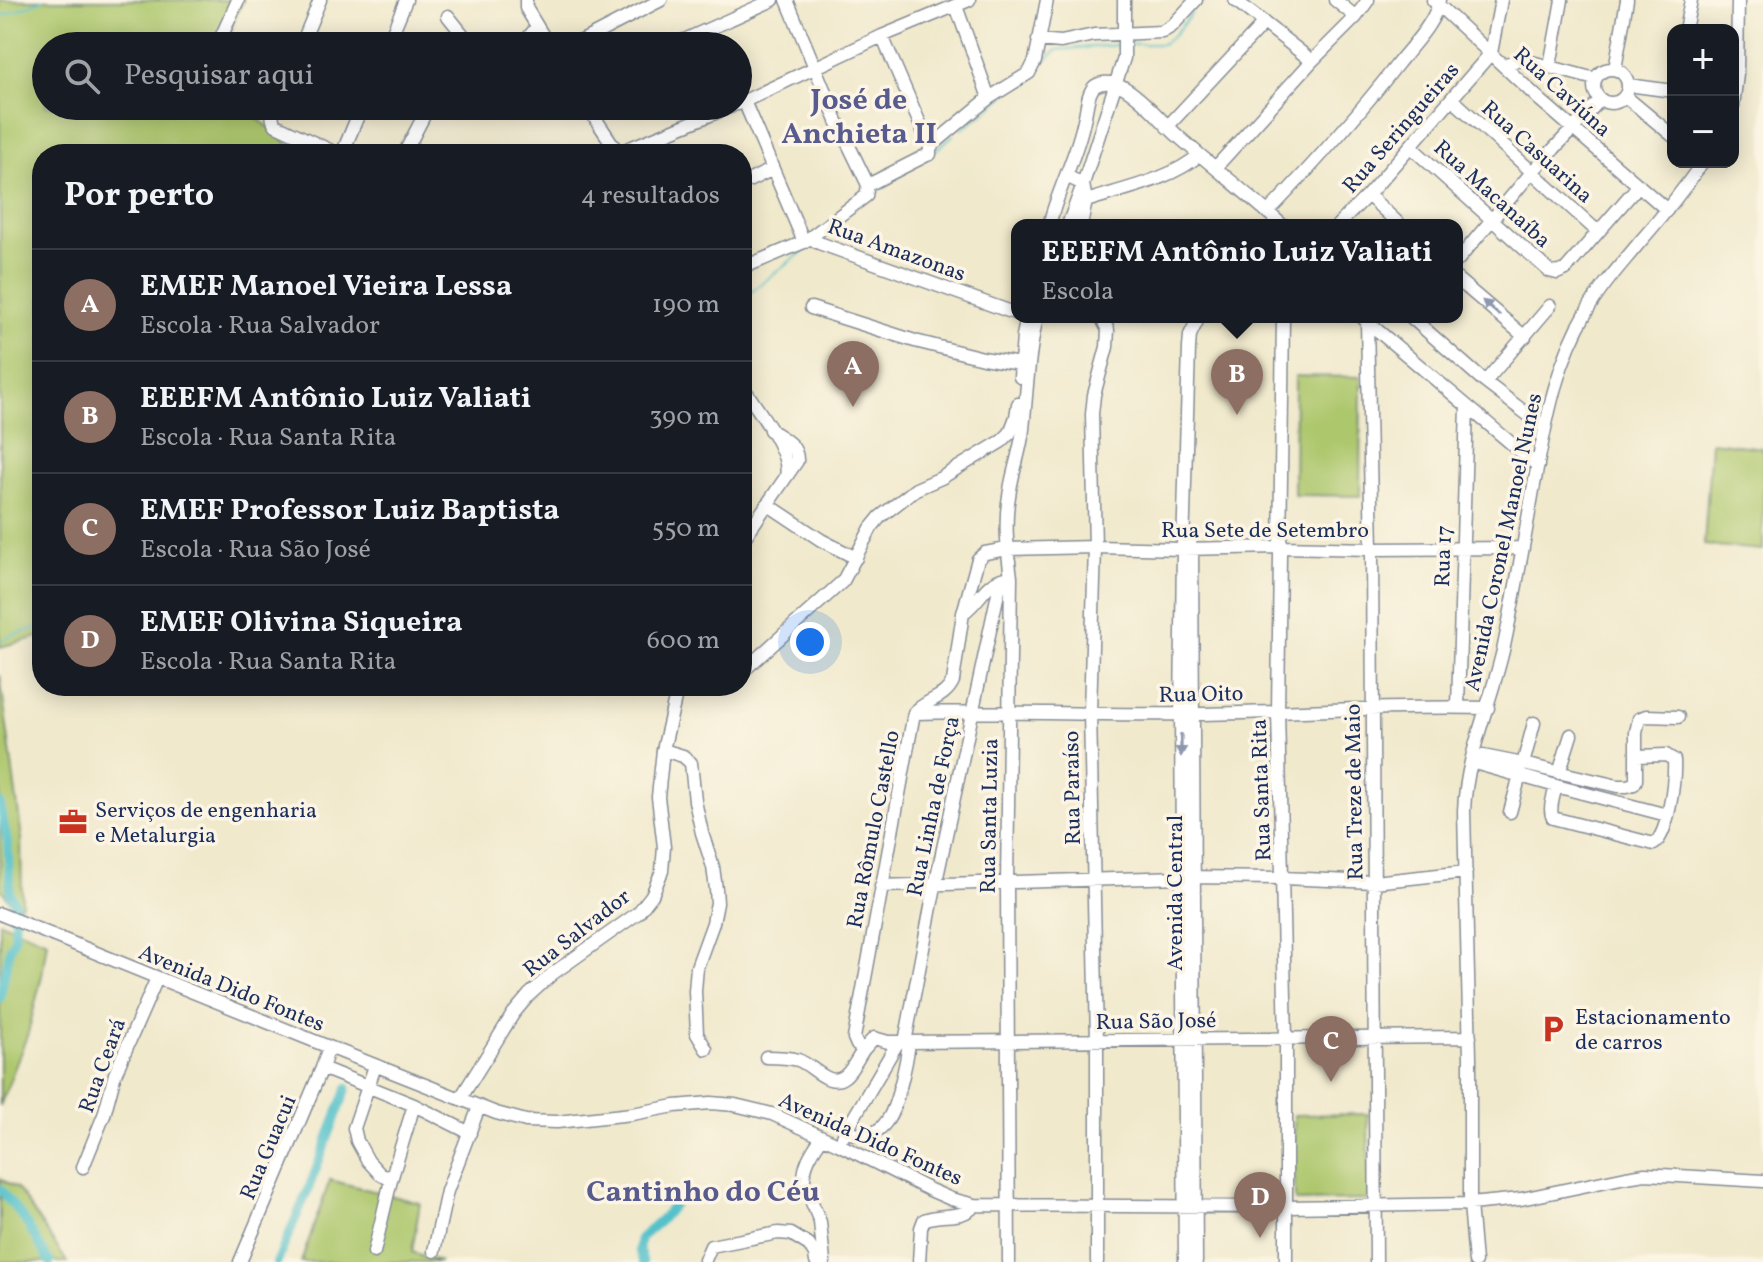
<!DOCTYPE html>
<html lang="pt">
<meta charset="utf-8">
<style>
:root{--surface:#171b24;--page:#242831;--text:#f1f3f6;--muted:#9ea1a6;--line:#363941;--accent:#d93025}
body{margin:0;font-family:Vollkorn,serif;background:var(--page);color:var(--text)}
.controls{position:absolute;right:24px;top:24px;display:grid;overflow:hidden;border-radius:16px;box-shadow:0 4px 20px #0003}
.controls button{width:72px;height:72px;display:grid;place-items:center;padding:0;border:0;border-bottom:2px solid var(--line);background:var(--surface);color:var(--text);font:40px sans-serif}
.you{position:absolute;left:810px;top:642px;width:28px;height:28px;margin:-20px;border:6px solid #fff;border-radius:50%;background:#1a73e8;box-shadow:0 0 0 12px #1a73e833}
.badge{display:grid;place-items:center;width:52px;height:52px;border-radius:50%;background:var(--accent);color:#fff;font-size:26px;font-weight:700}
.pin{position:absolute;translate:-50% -66px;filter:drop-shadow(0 2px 4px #0008)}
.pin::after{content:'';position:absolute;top:42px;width:28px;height:24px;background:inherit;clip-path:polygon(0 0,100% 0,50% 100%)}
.popup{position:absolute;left:1011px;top:219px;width:452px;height:104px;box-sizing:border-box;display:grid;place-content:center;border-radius:16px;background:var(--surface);filter:drop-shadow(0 2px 6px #0005);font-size:26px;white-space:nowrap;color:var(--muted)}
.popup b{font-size:30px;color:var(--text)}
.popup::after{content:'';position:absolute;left:50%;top:100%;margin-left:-16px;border:16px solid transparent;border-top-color:var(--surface)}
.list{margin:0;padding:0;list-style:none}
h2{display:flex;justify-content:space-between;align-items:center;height:104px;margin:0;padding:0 32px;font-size:34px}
h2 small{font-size:26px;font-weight:400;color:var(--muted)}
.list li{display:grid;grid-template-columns:52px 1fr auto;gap:24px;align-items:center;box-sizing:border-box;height:112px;padding:0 32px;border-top:2px solid var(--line)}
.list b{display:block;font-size:30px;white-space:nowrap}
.list p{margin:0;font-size:26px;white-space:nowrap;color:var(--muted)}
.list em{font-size:26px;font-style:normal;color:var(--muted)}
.icon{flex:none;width:44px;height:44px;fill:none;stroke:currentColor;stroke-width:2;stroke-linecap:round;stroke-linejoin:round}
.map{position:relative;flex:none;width:1763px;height:1262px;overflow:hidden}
.search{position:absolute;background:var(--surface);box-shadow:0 4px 20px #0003;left:32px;top:32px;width:720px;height:88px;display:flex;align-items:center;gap:20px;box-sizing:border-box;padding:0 28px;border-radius:44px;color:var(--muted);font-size:30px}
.panel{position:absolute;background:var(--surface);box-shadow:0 4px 20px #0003;left:32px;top:144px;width:720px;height:552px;border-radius:32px}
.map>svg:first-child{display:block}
.green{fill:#adc76d;stroke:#647b66;stroke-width:2}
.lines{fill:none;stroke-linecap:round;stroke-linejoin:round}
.stream{stroke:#54c1cb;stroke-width:2}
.canal{stroke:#54c1cb;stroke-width:9}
.minor-casing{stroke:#868c95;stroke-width:15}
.minor{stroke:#fff;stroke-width:12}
.oneway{fill:#8d97ae}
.labels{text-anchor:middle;stroke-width:7;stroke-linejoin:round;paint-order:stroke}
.street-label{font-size:22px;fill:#1b2f5e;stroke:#fcf5e5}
.poi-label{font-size:22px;fill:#1b2f5e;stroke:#fcf5e5;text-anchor:start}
.district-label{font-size:30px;font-weight:bold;fill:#585b8d;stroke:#fcf5e5}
</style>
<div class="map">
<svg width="1763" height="1262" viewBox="0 0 1763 1262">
<rect width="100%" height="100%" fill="#fcf5e5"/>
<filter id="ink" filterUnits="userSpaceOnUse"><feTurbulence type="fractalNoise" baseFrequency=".0125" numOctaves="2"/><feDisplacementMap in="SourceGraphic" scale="16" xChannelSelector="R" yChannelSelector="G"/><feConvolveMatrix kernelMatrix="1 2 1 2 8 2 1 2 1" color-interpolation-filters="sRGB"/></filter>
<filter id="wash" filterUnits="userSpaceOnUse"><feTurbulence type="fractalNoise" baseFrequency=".006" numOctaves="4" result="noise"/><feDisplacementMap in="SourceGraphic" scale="32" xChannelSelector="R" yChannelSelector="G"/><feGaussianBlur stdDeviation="1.8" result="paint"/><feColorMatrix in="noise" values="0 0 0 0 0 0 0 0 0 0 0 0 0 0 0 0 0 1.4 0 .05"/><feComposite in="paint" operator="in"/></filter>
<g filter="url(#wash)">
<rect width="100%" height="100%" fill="#f0e9cc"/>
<!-- green -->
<path class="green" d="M0 0H243L234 19 227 46H46V106H241L282 137 287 144 313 154H42V636L0 647Z
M1295 376 1361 377 1360 496 1294 495Z
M1711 442 1763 448V550L1704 545Z
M0 675 21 831 22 903 19 907 13 905 0 888Z
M0 922 47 941 42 975 28 1033 0 1106Z
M1368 1114 1369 1200 1295 1201 1294 1115Z
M0 1179 17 1188 67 1262H0Z
M330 1180 420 1203 412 1252 440 1262H301Z"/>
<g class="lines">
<!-- stream -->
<path class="stream" d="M0 17 43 0
M1129 44H1162L1172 37 1192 13
M1039 66 1057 50 1118 45
M962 129 982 115 1007 94
M934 152 953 135
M872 195 906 172
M742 299 811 245
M0 642 12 635 42 626"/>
<!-- canal -->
<path class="canal" d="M0 803 8 845 10 894 15 902V937L10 948 0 998
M0 1189 23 1218 50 1262
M277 1262 308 1190 347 1088
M643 1262 639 1250 640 1238 660 1221 675 1203"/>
</g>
</g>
<g filter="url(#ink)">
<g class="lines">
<defs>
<path id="minor" d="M526 0V8L549 46
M787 0 837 121 868 185
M1235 0 1312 61
M1335 0 1356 17
M1433 0 1540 100 1667 210
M956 6 989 98
M448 16 472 46
M1685 30 1691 0
M882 36 930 147
M1038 40 1061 42 1094 35 1162 32 1172 26 1196 0
M217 46 238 0
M301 46 320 0
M387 46 406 0
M521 46 537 27
M572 46 661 0
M671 46 773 0
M1504 65 1515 61 1524 60 1595 79
M1550 66 1562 0
M1594 86a17 17 0 1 1 34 0a17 17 0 1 1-34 0Z
M1615 69 1627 0
M1628 85 1673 91
M1625 96 1673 136
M1452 99 1598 232
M744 101 804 242
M738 104 882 36 969 0
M276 106C273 114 270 118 276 125L338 154
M587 106 619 154
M1733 106 1737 74 1738 0
M1167 127 1264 23
M1410 146 1549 271 1557 273 1566 269 1639 185
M342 154 362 106
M404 154 429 106
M615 154 732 106
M1216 167 1312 61 1356 17 1368 0
M1066 176 1083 184 1068 225
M742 184 773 169
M1368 195 1400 225
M1086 201C1120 190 1173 179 1199 155
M1268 212C1314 164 1358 115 1399 62 1412 46 1437 20 1439 0
M1049 225C1058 189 1077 156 1084 120 1087 110 1087 92 1095 86 1104 80 1117 83 1125 88 1145 100 1161 121 1179 137 1213 167 1248 194 1282 225
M1081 225 1086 201 1083 184 1124 58V0
M1338 225 1368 195 1491 53 1501 0
M810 238 819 243 1017 314
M1457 261 1532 172 1600 100
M742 268 804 242 866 196 868 185 927 155 930 154V147L989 98 1029 73 1035 61 1047 0
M1457 279 1525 337
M811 308 915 341 983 358 1020 364
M1283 317 1278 712 1286 1039V1262
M1411 317 1485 382 1544 427
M1364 319 1538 466
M1367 322 1372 549 1376 1262
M1020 377 1023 336 1027 317
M1485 382 1550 306
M742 385C755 408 792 451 786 476
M767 504 821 540 856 558
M1186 532 1192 549 1196 1262
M742 541 797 461C798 445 782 438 770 430
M1011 577C983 581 984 598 963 613L953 681C945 699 926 699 914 713L854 1038 857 1045 864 1049 874 1038 888 1042H905L1470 1037
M963 613 978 559 985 553 1007 549 1095 547 1183 549 1280 547 1372 549 1523 548
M742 672 843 581 871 528 880 517 916 489 941 478 1002 441 1010 433 1016 417 1018 404
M689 686H713
M1458 707 1467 406
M914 713C1007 710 1101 716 1195 714 1293 713 1390 705 1488 708
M1534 723 1523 764 1618 786H1627L1634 784 1636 780V732L1639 719 1646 716 1678 717
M663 750 683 756 691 763 695 801 702 833 713 867 716 889 717 903 713 923 697 967 695 991 697 1034 706 1049
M1473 754 1523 764
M1471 762 1556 786 1667 815
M1559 773 1571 735
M1556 786C1554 796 1548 809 1553 818L1654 844C1669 833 1675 779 1674 760L1666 755 1637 756
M1510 812 1520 775
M881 886 1181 877 1283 878 1374 882 1466 872
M0 914 329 1047 496 1113 526 1121 557 1122 632 1114 675 1106 711 1103 735 1105 772 1114 838 1144 930 1190 951 1199 975 1205 1287 1207 1470 1204 1521 1199 1626 1177 1645 1174 1763 1181
M905 1042 935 886 1001 579
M766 1057C777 1057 787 1057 798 1060 813 1065 829 1089 845 1076 853 1069 858 1057 864 1049
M375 1066 354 1128 357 1141 368 1161 380 1174 391 1180
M322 1068 414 1105 470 1133
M460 1099 513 1014 529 995 552 974 638 913 652 895 662 871 664 847 658 797 663 750 678 686
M845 1132C853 1134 863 1136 871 1134 876 1132 883 1127 886 1122 897 1109 907 1060 909 1042
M843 1136 898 1042
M822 1137C812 1152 803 1164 804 1183L820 1222 824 1262
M83 1167 104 1115 115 1074 157 978
M434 1251 447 1191 479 1107
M374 1252 391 1180 414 1105
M705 1260 711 1246 778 1233 791 1234 809 1245 815 1255 816 1262
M240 1262 322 1068 329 1047
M919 1262 921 1228 924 1220C942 1212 961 1221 975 1205
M1009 1262 1007 884 1011 577C1007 549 1004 519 1010 490 1013 470 1021 450 1023 429 1027 391 1028 354 1037 317
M1097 1262V1041L1090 712 1095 547 1092 414 1094 395 1107 347 1108 330 1101 317
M1185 1262 1181 714 1183 549 1189 348 1190 335 1199 317
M1475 1262 1470 1204V1058L1464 811C1466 754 1492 701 1504 646 1515 594 1524 542 1533 490 1545 428 1554 366 1587 311 1601 286 1621 265 1639 243 1662 217 1683 190 1703 162"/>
</defs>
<!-- minor casing -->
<use href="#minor" class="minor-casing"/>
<!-- minor -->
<use href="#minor" class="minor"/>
</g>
<!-- one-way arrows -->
<defs><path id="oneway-solid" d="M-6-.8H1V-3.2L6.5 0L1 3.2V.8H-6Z" transform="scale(2)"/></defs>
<g class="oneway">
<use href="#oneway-solid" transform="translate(1491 308) rotate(-139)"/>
<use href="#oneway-solid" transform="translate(1181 745) rotate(90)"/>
</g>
</g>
<!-- icons -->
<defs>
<symbol id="office-bare" viewBox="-9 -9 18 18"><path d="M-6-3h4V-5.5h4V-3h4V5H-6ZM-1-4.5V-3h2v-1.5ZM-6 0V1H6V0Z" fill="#c8321e" stroke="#fcf5e5" stroke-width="2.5" paint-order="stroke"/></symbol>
<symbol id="parking-bare" viewBox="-9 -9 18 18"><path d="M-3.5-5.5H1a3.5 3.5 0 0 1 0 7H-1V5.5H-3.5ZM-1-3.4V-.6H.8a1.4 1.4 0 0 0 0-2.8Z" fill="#c8321e" stroke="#fcf5e5" stroke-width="2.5" paint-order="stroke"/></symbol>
</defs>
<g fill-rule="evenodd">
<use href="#office-bare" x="53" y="802" width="40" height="40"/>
<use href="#parking-bare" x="1533" y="1009" width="40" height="40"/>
</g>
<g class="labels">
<!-- street labels -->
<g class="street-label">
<text transform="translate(1563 91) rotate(42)" y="8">Rua Caviúna</text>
<text transform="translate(1400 127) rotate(-49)" y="8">Rua Seringueiras</text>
<text transform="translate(1538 151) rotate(42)" y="8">Rua Casuarina</text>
<text transform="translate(1493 193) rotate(42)" y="8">Rua Macanaíba</text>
<text transform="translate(897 249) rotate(20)" y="8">Rua Amazonas</text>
<text x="1265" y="537">Rua Sete de Setembro</text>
<text transform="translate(1502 542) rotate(-78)" y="8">Avenida Coronel Manoel Nunes</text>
<text transform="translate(1442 556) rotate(-88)" y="8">Rua 17</text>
<text transform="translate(1201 693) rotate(-1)" y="8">Rua Oito</text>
<text transform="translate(1071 788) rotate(-91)" y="8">Rua Paraíso</text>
<text transform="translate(1260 790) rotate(-92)" y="8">Rua Santa Rita</text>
<text transform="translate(1353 792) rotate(-91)" y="8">Rua Treze de Maio</text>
<text transform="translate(932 806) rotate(-78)" y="8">Rua Linha de Força</text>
<text transform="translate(988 816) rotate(-89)" y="8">Rua Santa Luzia</text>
<text transform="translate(872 829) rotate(-79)" y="8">Rua Rômulo Castello</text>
<text transform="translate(1174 893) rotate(-90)" y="8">Avenida Central</text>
<text transform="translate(576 932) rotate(-38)" y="8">Rua Salvador</text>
<text transform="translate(232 987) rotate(22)" y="8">Avenida Dido Fontes</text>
<text transform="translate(1156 1020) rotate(-1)" y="8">Rua São José</text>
<text transform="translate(101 1065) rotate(-70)" y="8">Rua Ceará</text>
<text transform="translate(871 1138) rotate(24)" y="8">Avenida Dido Fontes</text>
<text transform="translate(267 1147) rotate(-67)" y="8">Rua Guacui</text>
</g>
<!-- poi labels -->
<g class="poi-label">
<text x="95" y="817">Serviços de engenharia<tspan x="95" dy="25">e Metalurgia</tspan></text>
<text x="1575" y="1024">Estacionamento<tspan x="1575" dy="25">de carros</tspan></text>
</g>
<!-- district labels -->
<g class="district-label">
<text x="859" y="109">José de<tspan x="859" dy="34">Anchieta II</tspan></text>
<text x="703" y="1201">Cantinho do Céu</text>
</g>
</g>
</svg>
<div class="controls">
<button>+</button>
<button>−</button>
</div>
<div class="you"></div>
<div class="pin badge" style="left:853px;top:407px;background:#8d6e63">A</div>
<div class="pin badge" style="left:1237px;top:415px;background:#8d6e63">B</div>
<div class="popup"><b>EEEFM Antônio Luiz Valiati</b>Escola</div>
<div class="pin badge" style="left:1331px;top:1082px;background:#8d6e63">C</div>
<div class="pin badge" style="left:1260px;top:1238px;background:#8d6e63">D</div>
<div class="search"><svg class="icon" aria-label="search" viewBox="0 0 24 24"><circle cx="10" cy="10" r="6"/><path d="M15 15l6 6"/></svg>Pesquisar aqui</div>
<section class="panel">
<h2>Por perto<small>4 resultados</small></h2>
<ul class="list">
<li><span class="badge" style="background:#8d6e63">A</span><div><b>EMEF Manoel Vieira Lessa</b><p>Escola · Rua Salvador</p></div><em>190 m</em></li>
<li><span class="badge" style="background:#8d6e63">B</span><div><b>EEEFM Antônio Luiz Valiati</b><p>Escola · Rua Santa Rita</p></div><em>390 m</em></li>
<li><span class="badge" style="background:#8d6e63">C</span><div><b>EMEF Professor Luiz Baptista</b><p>Escola · Rua São José</p></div><em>550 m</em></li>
<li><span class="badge" style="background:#8d6e63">D</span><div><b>EMEF Olivina Siqueira</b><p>Escola · Rua Santa Rita</p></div><em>600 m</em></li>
</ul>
</section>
</div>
